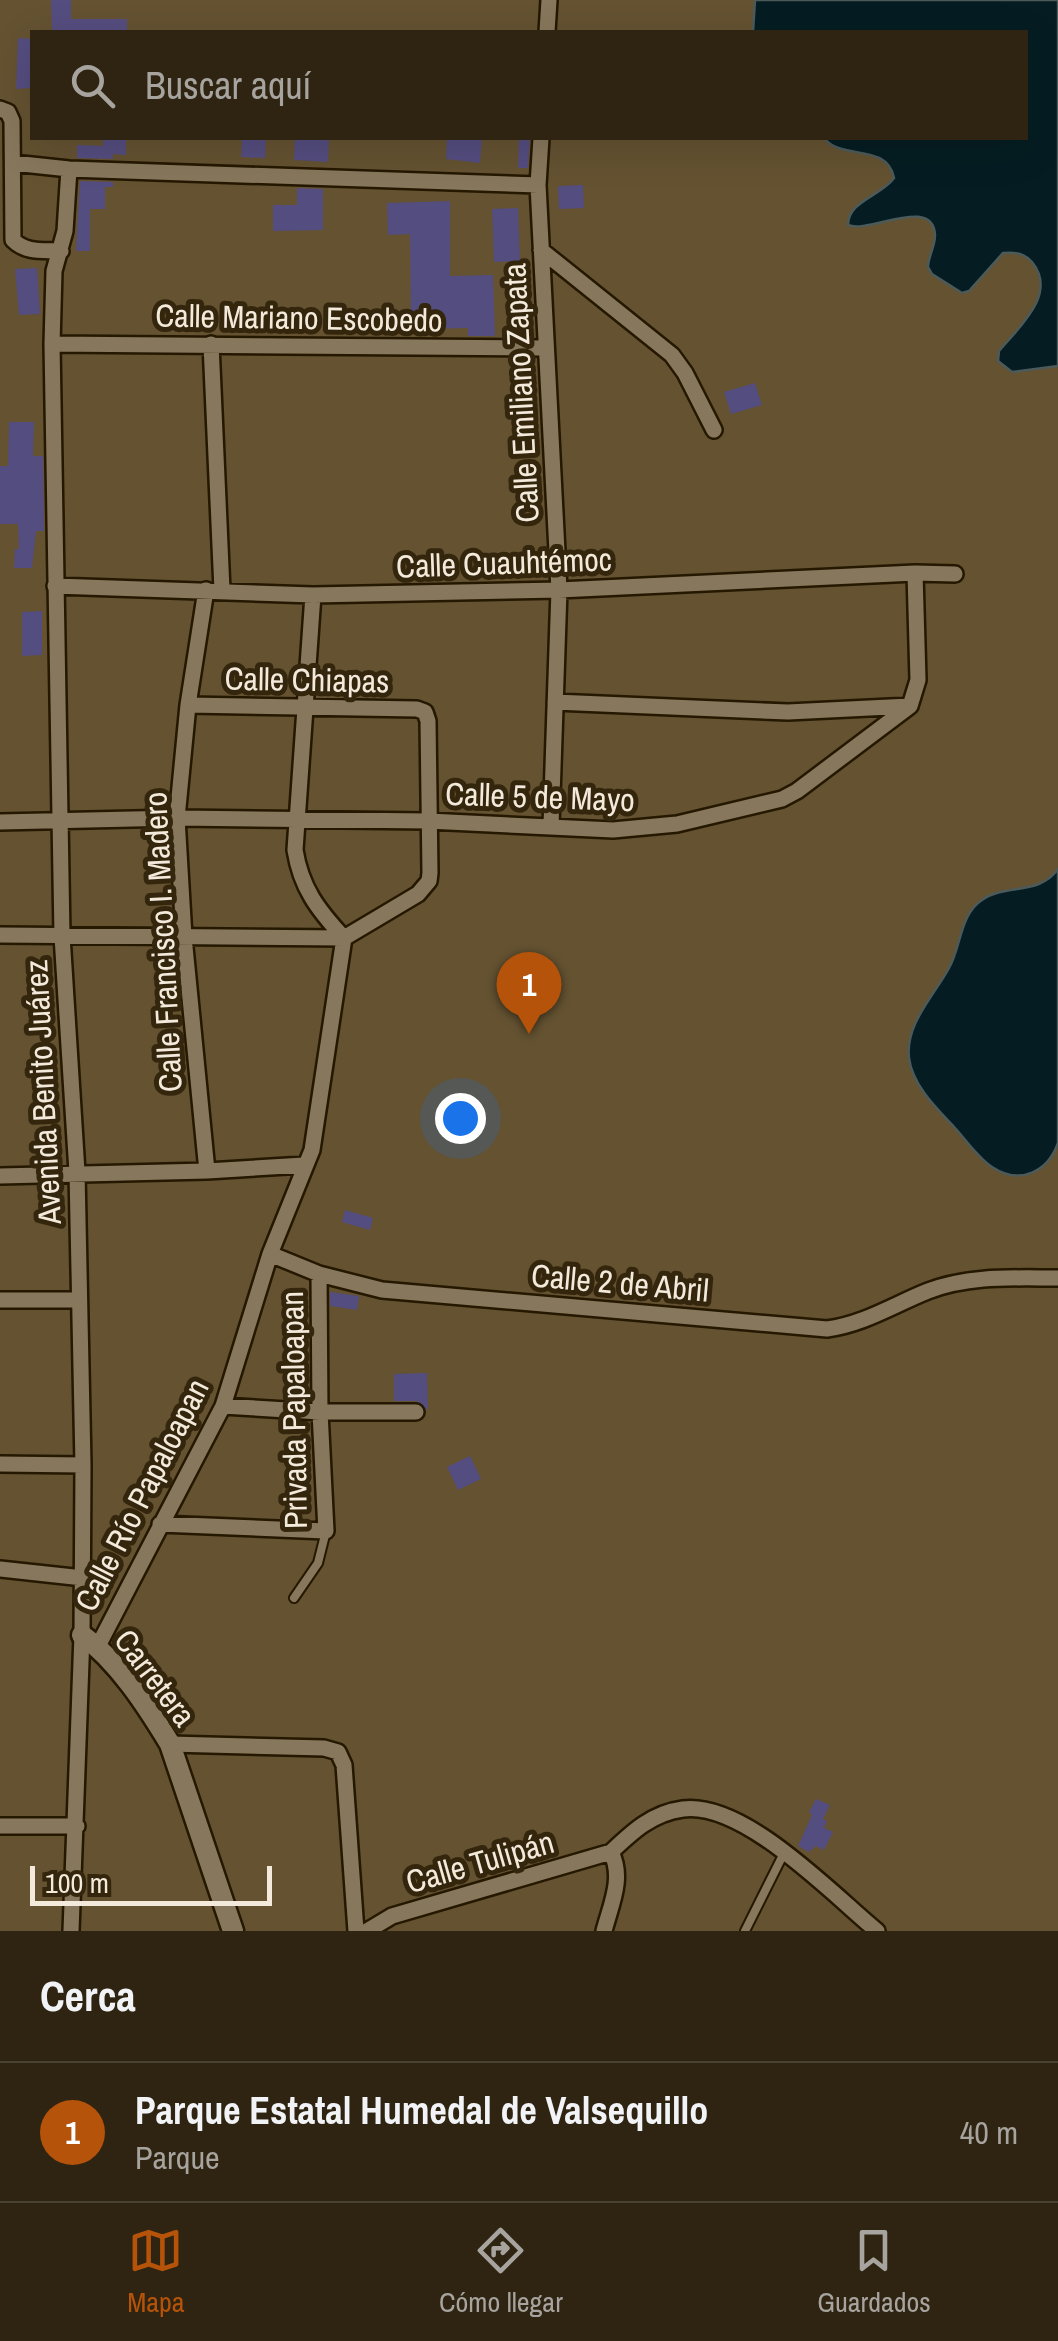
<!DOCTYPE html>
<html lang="es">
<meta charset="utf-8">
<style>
:root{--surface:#2e2411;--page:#3a301f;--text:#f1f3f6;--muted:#a7a49f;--line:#494131;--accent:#b45309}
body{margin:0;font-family:"Archivo Narrow",sans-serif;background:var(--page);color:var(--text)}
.scale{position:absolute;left:30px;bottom:25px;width:242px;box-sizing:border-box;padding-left:10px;border:5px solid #f3eadb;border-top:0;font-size:28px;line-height:35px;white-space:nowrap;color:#f3eadb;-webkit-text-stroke:8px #34260d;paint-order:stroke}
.you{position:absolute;left:460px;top:1118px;width:35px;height:35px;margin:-25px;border:8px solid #fff;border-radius:50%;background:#1a73e8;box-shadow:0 0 0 15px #1a73e833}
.badge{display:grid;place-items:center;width:65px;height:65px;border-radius:50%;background:var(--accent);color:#fff;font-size:32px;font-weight:700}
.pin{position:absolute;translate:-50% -82px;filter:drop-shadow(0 2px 5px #0008)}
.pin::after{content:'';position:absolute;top:52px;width:35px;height:30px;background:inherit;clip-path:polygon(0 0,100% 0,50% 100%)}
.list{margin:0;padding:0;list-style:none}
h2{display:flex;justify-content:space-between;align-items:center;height:130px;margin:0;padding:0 40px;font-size:42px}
h2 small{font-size:32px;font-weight:400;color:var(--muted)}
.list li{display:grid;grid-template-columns:65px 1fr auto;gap:30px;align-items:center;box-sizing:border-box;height:140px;padding:0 40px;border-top:2px solid var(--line)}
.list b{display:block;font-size:38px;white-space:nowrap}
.list p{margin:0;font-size:32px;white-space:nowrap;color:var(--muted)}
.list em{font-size:32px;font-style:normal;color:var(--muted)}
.icon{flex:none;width:55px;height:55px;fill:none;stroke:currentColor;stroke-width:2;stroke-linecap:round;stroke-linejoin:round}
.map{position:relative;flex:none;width:1058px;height:1931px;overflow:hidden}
.search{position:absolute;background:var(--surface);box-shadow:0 10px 40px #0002;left:30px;right:30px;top:30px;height:110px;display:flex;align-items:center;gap:25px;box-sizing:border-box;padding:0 35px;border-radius:0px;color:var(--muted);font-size:38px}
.sheet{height:270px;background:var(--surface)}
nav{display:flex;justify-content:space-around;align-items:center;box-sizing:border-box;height:140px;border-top:2px solid var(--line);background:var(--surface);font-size:28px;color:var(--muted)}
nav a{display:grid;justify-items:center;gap:5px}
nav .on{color:var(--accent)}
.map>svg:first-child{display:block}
.green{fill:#645231;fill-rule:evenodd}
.water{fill:#051d22;stroke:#4c5a5a;stroke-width:2.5}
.building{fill:#544d7f}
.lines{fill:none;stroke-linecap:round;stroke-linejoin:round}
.lane-casing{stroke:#251801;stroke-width:12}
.street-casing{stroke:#251801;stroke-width:20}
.secondary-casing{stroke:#251801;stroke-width:25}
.lane{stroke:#87775c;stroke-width:8}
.street{stroke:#87775c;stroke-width:15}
.secondary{stroke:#87775c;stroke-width:20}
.labels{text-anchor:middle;stroke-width:10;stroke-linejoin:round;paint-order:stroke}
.street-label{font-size:32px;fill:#f3eadb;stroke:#34260d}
</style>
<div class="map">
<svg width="1058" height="1931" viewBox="0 0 1058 1931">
<rect width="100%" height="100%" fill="#3e3017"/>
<!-- green -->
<path class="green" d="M0 0H1058V1931H0ZM32 32H1026V138H32Z"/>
<!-- water -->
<path class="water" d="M755 0H1058V366L1012 372 998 361 999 351C1019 327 1058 294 1032 262 1024 253 1015 252 1003 253L969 291 962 293 932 274 928 267C928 257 935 247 935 235 933 195 869 234 848 225 848 201 881 196 894 178 887 142 841 161 824 138H1026V32H753Z
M1058 869V1143C1048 1171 1021 1186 992 1167 978 1158 966 1140 955 1128 937 1109 912 1085 909 1058 905 1024 934 996 949 968 961 947 960 914 982 900 1006 883 1039 896 1058 869Z"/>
<!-- building -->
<path class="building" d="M51 0H71V19H127V32H52Z
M18 38 32 39 30 88 16 89Z
M103 138H126V155L113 154V159L77 158V145L103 146Z
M242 138H266L265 158 241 157Z
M295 138H329L328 162 294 160Z
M447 138H482L480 163 446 159Z
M519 138H530L528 168H518Z
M80 181 113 182V187H105V209H90V251H76Z
M583 185 584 208 559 209 558 186Z
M297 188 323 189V230L273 231V205H297Z
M450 201V276L493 275 495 336H468V328L411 329 410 234 388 235 387 203Z
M518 208 520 261 494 262 492 209Z
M37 268 40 314 19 315 15 269Z
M755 383 762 405 731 414 724 392Z
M9 422H34L33 456H43L44 531H36L32 568H14L15 549H19L18 524H0V466H8Z
M42 611V655L22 656V612Z
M345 1210 373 1218 370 1230 342 1222Z
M330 1292 359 1296 357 1310 330 1306Z
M427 1373 428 1410 417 1401H394V1374Z
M470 1456 481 1479 458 1490 447 1467Z
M816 1799 830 1805 823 1819 827 1821 824 1828 833 1832 824 1850 816 1846 809 1852 798 1846 812 1815 809 1812Z"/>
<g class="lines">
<defs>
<path id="lane" d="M294 1598 318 1563 326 1531
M745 1931 785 1851"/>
<path id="street" d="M547 32 549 0
M0 109 8 112 12 121 13 240C26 253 42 250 61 251
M541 138 538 185 559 590 551 826
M13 163 69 169 538 185
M69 169 65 231 54 271 52 344 62 936 77 1172 83 1465 82 1635 71 1931
M541 250 672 355 685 373 714 430
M52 344 545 348
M211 344 222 590
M55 586 313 595 559 590 915 573 955 574
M206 590 188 705 177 818 184 937 207 1171
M313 595 295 850C301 888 318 910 344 938
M555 702 788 712 910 706
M0 822 177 818 428 821 613 830 677 824 782 799 797 791 910 706 918 680 915 573
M0 935 344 938 418 894 429 881 430 873 428 721 425 712 417 709 188 705
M0 1176 207 1171 304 1165
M270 1254 319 1274 382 1290 827 1329C864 1324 893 1305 928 1291 970 1275 1014 1278 1058 1278
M0 1300H79
M223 1406 320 1412H416
M0 1464 83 1465
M160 1524 326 1531 320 1412 319 1274
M0 1569 83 1578
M98 1646 223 1406 270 1254 312 1150 344 938
M170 1744 324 1748 338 1752 344 1765 356 1931
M0 1826H77
M367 1931 392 1916 611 1852C632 1832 652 1813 683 1809 744 1801 832 1894 877 1931
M604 1931C611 1904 624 1878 611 1852"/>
<path id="secondary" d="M82 1635C118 1661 147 1706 170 1744L233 1931"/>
</defs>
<!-- lane casing -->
<use href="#lane" class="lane-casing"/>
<!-- street casing -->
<use href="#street" class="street-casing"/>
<!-- secondary casing -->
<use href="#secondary" class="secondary-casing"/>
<!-- lane -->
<use href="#lane" class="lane"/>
<!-- street -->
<use href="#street" class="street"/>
<!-- secondary -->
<use href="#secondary" class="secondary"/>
</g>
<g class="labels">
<!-- street labels -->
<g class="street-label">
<text transform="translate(299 318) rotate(1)" y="11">Calle Mariano Escobedo</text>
<text transform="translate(521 393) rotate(-93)" y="11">Calle Emiliano Zapata</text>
<text transform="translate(504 563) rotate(-2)" y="11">Calle Cuauhtémoc</text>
<text transform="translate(307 680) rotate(1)" y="11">Calle Chiapas</text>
<text transform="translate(540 797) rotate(2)" y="11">Calle 5 de Mayo</text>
<text transform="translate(163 942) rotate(-93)" y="11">Calle Francisco I. Madero</text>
<text transform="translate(43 1092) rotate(-93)" y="11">Avenida Benito Juárez</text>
<text transform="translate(620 1283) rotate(5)" y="11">Calle 2 de Abril</text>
<text transform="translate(294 1410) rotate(-91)" y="11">Privada Papaloapan</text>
<text transform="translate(142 1495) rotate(-63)" y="11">Calle Río Papaloapan</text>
<text transform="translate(155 1678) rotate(53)" y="11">Carretera</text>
<text transform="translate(480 1862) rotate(-16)" y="11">Calle Tulipán</text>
</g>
</g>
</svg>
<div class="scale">100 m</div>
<div class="you"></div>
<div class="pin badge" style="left:529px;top:1034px">1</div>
<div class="search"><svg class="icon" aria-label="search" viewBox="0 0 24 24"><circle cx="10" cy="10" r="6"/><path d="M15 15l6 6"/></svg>Buscar aquí</div>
</div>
<section class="sheet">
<h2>Cerca<small></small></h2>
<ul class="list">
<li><span class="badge">1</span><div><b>Parque Estatal Humedal de Valsequillo</b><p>Parque</p></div><em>40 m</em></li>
</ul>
</section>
<nav>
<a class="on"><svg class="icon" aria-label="map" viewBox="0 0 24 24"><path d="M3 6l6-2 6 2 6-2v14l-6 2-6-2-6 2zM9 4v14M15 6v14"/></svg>Mapa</a>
<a><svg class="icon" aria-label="directions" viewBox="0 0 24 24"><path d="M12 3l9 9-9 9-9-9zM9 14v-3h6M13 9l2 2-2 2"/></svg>Cómo llegar</a>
<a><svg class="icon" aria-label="saved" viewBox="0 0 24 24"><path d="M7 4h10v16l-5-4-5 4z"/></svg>Guardados</a>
</nav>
